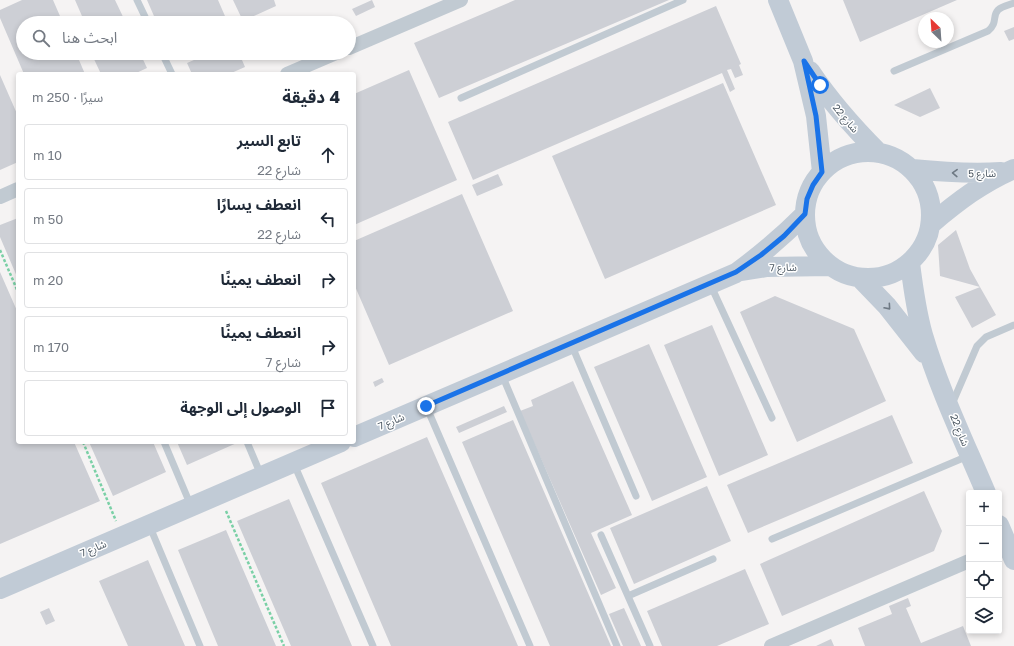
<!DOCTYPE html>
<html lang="ar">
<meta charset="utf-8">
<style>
:root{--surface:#fff;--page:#f6f6f7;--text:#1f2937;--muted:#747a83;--line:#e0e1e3}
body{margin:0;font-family:"Golos Text","Noto Sans Arabic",sans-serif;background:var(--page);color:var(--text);direction:rtl}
.controls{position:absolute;right:12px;bottom:12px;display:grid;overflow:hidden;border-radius:4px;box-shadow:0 2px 6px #0003}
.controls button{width:36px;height:36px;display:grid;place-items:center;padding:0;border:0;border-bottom:1px solid var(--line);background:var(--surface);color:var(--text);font:20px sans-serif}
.compass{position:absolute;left:918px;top:12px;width:36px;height:36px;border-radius:50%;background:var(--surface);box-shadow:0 2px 6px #0003;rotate:335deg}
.stop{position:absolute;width:12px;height:12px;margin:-9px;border:3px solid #1a73e8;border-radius:50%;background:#fff}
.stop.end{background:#1a73e8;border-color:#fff;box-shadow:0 1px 4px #0008}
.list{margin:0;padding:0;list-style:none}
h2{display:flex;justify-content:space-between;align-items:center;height:52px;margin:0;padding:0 16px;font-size:17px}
h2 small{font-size:13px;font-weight:400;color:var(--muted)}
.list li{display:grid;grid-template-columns:26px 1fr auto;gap:12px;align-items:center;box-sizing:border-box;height:56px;margin:0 8px 8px;padding:0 8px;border:1px solid var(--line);border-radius:4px}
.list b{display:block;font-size:15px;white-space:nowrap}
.list p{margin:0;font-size:13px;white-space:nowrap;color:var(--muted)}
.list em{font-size:13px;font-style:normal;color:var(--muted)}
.icon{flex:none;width:22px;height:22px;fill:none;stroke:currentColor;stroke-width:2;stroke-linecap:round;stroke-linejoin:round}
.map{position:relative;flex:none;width:1014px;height:646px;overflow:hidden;direction:ltr}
.search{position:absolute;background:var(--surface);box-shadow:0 2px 6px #0003;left:16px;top:16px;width:340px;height:44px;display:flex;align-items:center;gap:10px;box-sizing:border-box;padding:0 14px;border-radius:22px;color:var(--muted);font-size:15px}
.panel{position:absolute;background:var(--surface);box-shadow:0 2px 6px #0003;left:16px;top:72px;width:340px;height:372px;border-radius:4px;direction:rtl}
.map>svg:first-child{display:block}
.building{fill:#cdcfd5}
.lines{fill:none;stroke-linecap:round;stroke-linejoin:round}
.path{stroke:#7ad0a6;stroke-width:2.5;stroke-dasharray:3 2;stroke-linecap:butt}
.lane{stroke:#c1cad2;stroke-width:7}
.street{stroke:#c1cad2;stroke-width:14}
.secondary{stroke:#c1cbd6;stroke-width:20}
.oneway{stroke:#6e7984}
.route{stroke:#1a73e8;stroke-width:5}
.labels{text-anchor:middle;stroke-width:3;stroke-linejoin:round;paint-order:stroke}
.street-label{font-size:10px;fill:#4a5661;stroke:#fff}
</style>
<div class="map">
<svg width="1014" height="646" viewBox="0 0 1014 646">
<rect width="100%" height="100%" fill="#f5f3f3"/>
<!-- building -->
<path class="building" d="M22 0H53L63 23H23V53H76L85 74H24L0 18V10Z
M75 0H115L126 23H85Z
M147 0H218L228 23H157Z
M233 0H274L276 6 243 21Z
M372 0 375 7 356 16 352 9Z
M515 0H669L439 98 414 43Z
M843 0H957L860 42Z
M716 6 741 64 739 65 743 75 735 78 731 69 727 70 735 89 730 92 722 73 473 180 448 122Z
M278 16 282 23H264Z
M1014 27V39L1009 41 1004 31Z
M96 53H140L147 68 134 74H101L93 57 97 55Z
M210 53H239L245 67 229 74H192L187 63Z
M254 53H270L257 59Z
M409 70 457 180 354 225V94Z
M0 75 18 116V162L0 170Z
M723 83 776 205 605 279 552 156Z
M930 88 940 108 920 117 894 105Z
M498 174 503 185 477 196 472 185Z
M462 194 513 311 389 365 354 284V241Z
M18 218V279L0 237V225Z
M956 230 970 269 980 287 940 276 938 245Z
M0 272 18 313V442H74L100 501 0 544Z
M980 287 996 315 972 328 955 297Z
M775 296 854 329 886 401 797 442 740 312Z
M712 325 768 455 719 476 664 345Z
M649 344 707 477 652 501 594 367Z
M382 378 384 382 375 387 373 382Z
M573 381 632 515 591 533 616 588 601 595 520 411 533 406 531 400Z
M504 406 507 412 459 433 456 427Z
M892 415 913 463 748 533 727 485Z
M513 420 611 646H550L462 442Z
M427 437 518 646H391L321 483Z
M89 442H153L166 472 113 496Z
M177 442H239L187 465Z
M707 486 731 541 634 584 610 528Z
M924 491 942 531 934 551 782 616 760 564Z
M289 499 352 646H291L237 521Z
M226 530 276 646H218L178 550Z
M148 560 185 646H128L99 581Z
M745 569 769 624 717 646H662L647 611Z
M908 598 911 606 906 608 921 643 963 626 971 646H865L858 628 892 614 889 606Z
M49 608 55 621 46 625 40 612Z
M624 608 641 646H623L609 614Z
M831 639 834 646H816Z"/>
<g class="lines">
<!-- path -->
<path class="path" d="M0 250 18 292
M83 442 116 521
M226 511 284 646"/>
<!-- lane -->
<path class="lane" d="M137 0 148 23
M162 53 172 74
M894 71 988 31C998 23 992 16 998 10 1002 6 1009 5 1014 3
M461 98 683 0
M711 286 772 418
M572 346 636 496
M502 375 617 646
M952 404 977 346 986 337 1014 325
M427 408 530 646
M164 442 191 506
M247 442 261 475
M294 464 373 646
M150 527 200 646
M601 535 650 646
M772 539 968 456
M628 596 713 559"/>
<!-- street -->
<path class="street" d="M349 48 461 0
M287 74 336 53
M0 197 18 189
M771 646 969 561"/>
<!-- secondary -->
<path class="secondary" d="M778 0 803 61 816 116 822 172
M810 71C830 101 853 127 878 152
M805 215a63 63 0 1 1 126 0a63 63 0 1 1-126 0Z
M912 169C942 172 971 174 1001 172
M931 224C957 202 983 182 1014 169
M910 263C913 287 916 311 923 335 939 389 964 441 986 493
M742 271 767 267 830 266
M861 279 887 306 924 353
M354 437 736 273C761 255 783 236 805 214
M999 525 1014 560
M0 589 341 442"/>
</g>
<!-- one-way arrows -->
<defs><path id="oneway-chevron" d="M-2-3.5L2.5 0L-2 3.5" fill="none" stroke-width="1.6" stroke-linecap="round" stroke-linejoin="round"/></defs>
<g class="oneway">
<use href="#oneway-chevron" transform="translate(955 173) rotate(-178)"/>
<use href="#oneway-chevron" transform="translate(888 307) rotate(49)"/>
</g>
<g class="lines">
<!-- route -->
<path class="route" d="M426 406 736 272 761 255 784 236 805 214 807 199 813 185 822 172 816 116 804 61 820 85"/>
</g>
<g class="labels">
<!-- street labels -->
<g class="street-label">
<text transform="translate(846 118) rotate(50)" y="4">شارع 22</text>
<text transform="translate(982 173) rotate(-1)" y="4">شارع 5</text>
<text transform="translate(783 267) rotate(-1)" y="4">شارع 7</text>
<text transform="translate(391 421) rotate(-23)" y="4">شارع 7</text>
<text transform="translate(960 430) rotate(68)" y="4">شارع 22</text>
<text transform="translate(93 548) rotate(-23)" y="4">شارع 7</text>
</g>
</g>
</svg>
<div class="controls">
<button>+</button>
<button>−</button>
<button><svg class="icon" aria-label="locate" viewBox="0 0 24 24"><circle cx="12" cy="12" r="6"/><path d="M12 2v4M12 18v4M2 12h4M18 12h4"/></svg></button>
<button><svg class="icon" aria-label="layers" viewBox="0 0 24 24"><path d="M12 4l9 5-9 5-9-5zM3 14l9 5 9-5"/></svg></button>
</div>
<svg class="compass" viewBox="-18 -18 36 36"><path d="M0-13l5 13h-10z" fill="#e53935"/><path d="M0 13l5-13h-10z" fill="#747a83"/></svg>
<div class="stop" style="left:820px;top:85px"></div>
<div class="stop end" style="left:426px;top:406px"></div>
<div class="search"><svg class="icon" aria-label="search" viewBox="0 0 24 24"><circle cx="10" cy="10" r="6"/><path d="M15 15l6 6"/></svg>ابحث هنا</div>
<section class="panel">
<h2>4 دقيقة<small>سيرًا · 250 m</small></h2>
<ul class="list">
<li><svg class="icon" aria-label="ahead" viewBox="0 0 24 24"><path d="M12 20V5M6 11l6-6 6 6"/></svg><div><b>تابع السير</b><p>شارع 22</p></div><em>10 m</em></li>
<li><svg class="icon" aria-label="left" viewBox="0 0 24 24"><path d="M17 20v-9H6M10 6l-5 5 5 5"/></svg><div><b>انعطف يسارًا</b><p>شارع 22</p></div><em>50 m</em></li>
<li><svg class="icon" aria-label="right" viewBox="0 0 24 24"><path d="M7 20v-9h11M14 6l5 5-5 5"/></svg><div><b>انعطف يمينًا</b></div><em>20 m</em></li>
<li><svg class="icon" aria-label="right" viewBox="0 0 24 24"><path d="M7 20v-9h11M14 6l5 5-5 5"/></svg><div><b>انعطف يمينًا</b><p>شارع 7</p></div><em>170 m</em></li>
<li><svg class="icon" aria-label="arrive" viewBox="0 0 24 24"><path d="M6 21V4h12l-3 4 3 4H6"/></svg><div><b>الوصول إلى الوجهة</b></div></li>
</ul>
</section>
</div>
